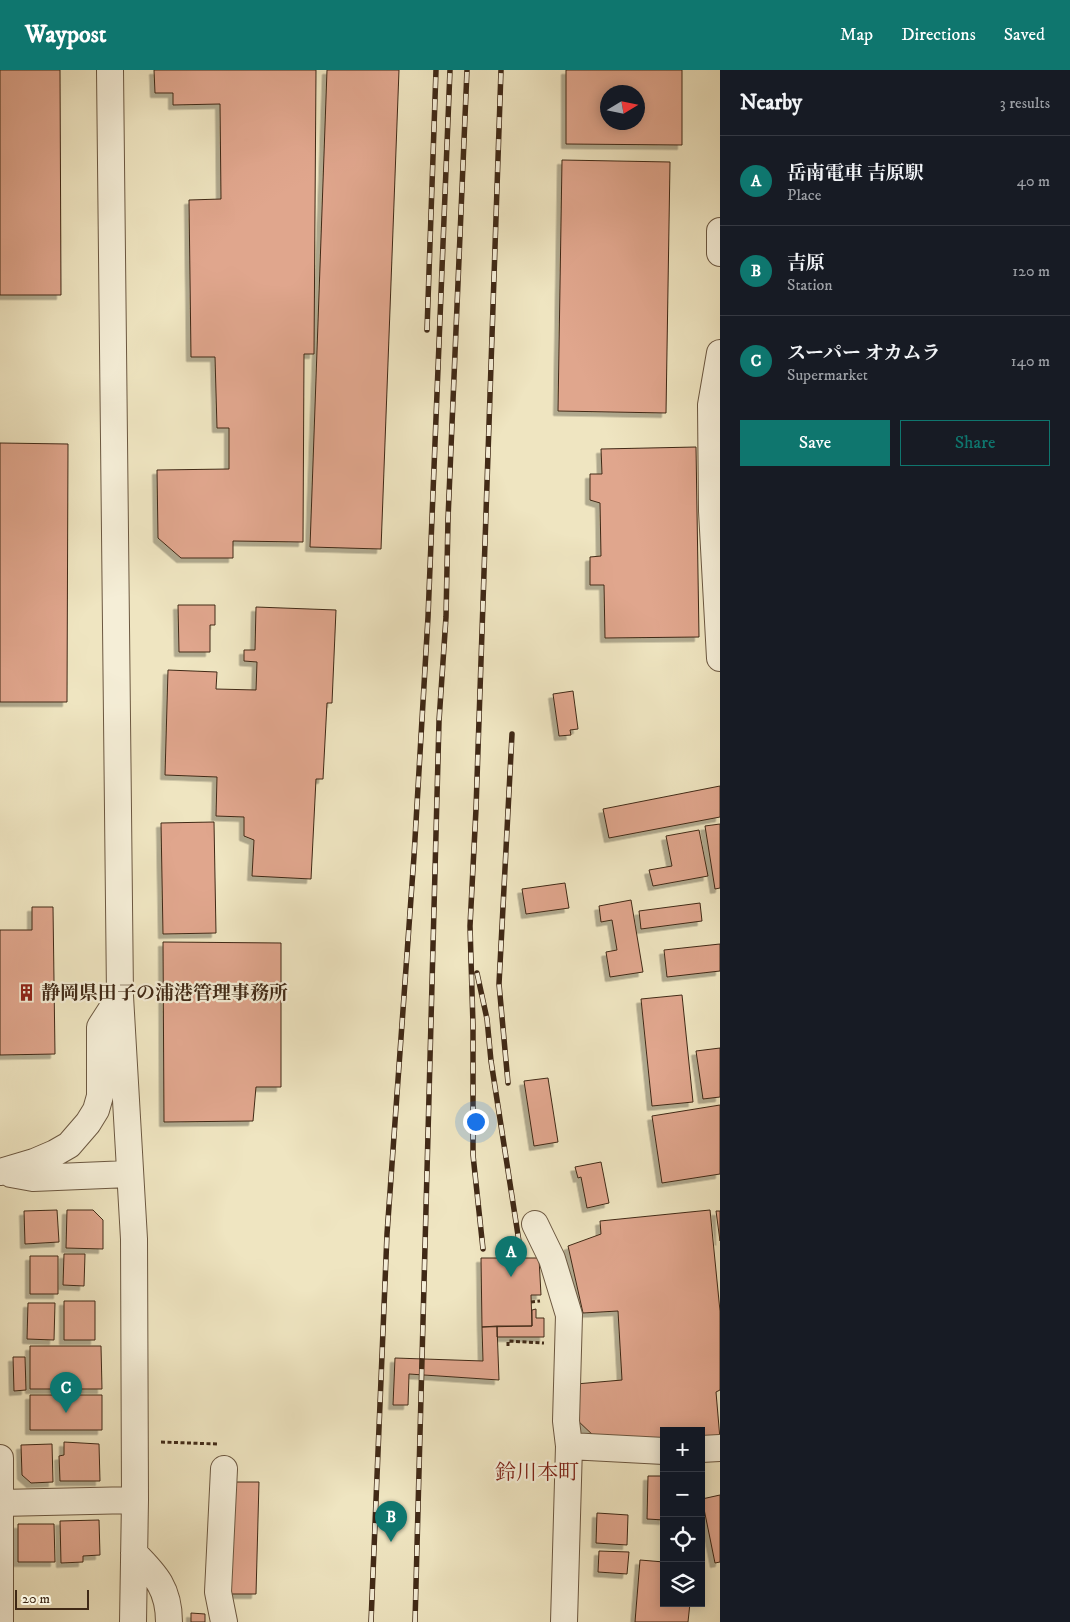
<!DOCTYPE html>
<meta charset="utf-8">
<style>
:root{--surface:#171b24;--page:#242831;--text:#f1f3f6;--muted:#9ea1a6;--line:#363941;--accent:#0f766e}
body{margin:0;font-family:"IM FELL DW Pica","Noto Serif JP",serif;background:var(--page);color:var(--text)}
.controls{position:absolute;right:15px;bottom:15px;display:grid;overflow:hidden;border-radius:0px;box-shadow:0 2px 12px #0003}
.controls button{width:45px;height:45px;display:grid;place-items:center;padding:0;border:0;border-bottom:1px solid var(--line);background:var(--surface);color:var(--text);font:25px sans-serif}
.compass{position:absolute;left:600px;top:15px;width:45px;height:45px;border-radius:50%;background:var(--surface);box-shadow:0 2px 12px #0003;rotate:80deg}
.scale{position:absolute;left:15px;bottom:12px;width:74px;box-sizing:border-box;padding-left:5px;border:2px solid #402916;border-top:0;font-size:14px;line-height:18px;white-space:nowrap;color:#402916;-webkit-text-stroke:4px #f5eed7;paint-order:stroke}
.you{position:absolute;left:475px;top:1051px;width:18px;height:18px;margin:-12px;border:4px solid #fff;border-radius:50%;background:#1a73e8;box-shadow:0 0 0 8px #1a73e833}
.badge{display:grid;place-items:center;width:32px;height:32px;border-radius:50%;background:var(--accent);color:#fff;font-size:16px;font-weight:700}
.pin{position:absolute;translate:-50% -41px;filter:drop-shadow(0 1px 2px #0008)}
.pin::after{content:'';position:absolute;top:26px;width:18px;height:15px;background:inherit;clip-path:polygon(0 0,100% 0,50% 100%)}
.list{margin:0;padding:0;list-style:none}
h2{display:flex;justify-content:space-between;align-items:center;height:65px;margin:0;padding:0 20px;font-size:21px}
h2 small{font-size:16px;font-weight:400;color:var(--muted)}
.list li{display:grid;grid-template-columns:32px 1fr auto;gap:15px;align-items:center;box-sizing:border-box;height:90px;padding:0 20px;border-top:1px solid var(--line)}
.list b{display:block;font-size:19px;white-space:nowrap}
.list p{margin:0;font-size:16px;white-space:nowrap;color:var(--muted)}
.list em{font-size:16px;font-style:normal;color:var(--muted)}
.actions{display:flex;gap:10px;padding:15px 20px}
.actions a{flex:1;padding:11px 0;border:1px solid var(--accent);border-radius:0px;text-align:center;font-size:18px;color:var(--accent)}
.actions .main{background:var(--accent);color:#fff}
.icon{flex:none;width:28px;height:28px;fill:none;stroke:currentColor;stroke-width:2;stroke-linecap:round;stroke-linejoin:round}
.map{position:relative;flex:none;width:720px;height:1552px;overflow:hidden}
header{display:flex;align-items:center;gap:30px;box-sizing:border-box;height:70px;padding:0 25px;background:var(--accent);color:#fff}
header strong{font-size:24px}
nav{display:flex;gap:28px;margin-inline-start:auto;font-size:18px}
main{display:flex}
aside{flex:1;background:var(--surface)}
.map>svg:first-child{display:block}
.building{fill:#e0a68d;stroke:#402916;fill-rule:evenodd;filter:url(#shadow)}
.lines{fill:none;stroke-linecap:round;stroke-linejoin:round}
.minor-casing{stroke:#6c5841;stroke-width:28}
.path{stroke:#402916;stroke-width:3;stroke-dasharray:4 2.5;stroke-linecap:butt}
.minor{stroke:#f5eed7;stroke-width:26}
.rail-casing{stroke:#402916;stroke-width:5.5}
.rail{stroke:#f5eed7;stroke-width:4;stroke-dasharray:11;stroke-linecap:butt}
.labels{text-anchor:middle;stroke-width:4.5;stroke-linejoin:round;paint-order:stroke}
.poi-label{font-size:19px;font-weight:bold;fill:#402916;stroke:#f5eed7;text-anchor:start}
.quarter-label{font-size:21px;fill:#7a1f14;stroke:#f5eed7}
</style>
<header>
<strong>Waypost</strong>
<nav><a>Map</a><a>Directions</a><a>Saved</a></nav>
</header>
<main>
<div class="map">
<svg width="720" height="1552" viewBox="0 0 720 1552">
<defs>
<filter id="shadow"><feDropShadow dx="-4.5" dy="4.5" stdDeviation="0" flood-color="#0004"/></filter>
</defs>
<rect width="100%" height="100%" fill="#efe5c1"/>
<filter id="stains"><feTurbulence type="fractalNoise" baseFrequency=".004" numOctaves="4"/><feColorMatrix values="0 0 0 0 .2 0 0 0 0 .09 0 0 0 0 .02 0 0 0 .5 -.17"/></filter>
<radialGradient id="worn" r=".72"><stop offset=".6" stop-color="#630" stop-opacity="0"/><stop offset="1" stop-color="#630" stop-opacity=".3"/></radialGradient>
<!-- building -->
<path class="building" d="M0 0H60L61 225H0Z
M154 0H316L314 284H304L303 472 233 471V488H181L158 468 157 400 229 399V358H217L215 287H191L189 130 221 129 220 34 173 35V23H155Z
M327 0H399L381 479 310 477Z
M566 0H682V75L566 74ZM608 22H638V52H608Z
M562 90 670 92 666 343 558 341Z
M0 373 68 374 67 632H0Z
M696 377 699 567 605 568 604 515H590V487L601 486 600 433 590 430V404H602L601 379Z
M178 535H215V555H210V582H179Z
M256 537 336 540 332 633H327L323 709H316L311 809 252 806 254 770 244 766V747L216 746 217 707 165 705 168 600 217 602 216 619 256 620 257 592 244 591V580H255Z
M573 621 578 659 570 660 571 665 559 666 553 624Z
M720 716V747L609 768 603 739Z
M214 752 216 863 163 864 161 753Z
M720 754V818L715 819 705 756Z
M699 760 708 806 653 816 649 800 672 796 666 766Z
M565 813 569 838 526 844 522 819Z
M631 830 643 902 610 907 606 882 617 880 612 850 601 852 599 836Z
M700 833 702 851 641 859 639 841Z
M32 837H53L55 984 0 985V860H32Z
M163 872 281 873V1017H256L253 1051 164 1052Z
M720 874V901L667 907 664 880Z
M682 925 693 1032 652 1036 641 929Z
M720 978V1027L703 1029 696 981Z
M548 1008 558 1072 534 1076 524 1011Z
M720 1035V1104L662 1113 652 1046Z
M601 1092 609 1133 587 1138 581 1107 578 1108 575 1097Z
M57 1140 59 1172 25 1174 24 1141Z
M67 1140H93L103 1150V1179L66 1178Z
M710 1140 720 1241V1320L716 1322 720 1369 701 1370V1361H664V1372L597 1369 575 1348 576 1314 622 1310 618 1241 583 1243 568 1176 601 1164 600 1151Z
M716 1141H720V1171Z
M64 1184H85L84 1216 63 1215Z
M30 1186H58V1224H30Z
M481 1188H539L541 1225H531L532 1256 482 1257Z
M64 1231H95V1270H64Z
M28 1233H55L54 1270 27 1269Z
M536 1239V1248H544V1267H497V1256H532V1240Z
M497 1256 499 1310 409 1304 408 1335H393L395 1288 483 1291 482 1257Z
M30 1276H101L102 1319H30Z
M13 1287H25L26 1320 14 1321Z
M30 1325H102V1360H30Z
M64 1372 99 1374 100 1411H60L59 1386 64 1385Z
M52 1374 53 1412 31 1413 22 1405 21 1375Z
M648 1406H664V1450L647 1449Z
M230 1412H259L256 1524H227Z
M720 1425V1492L715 1493 702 1429Z
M597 1443 628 1445 627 1475 596 1473Z
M99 1450 100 1485 83 1486V1492L61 1493 60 1451Z
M18 1454H54L55 1492H18Z
M599 1481 629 1482 627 1504 598 1502Z
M640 1490 664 1492V1533H690L688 1552H635Z
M191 1543 205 1544V1552H191Z"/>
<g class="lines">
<defs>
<path id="minor" d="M110 0 120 926 134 1169 135 1430 133 1552
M720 161V183
M720 283 711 335 712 441 720 588
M0 1102 34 1092 55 1083 69 1075 88 1053 96 1040 100 1026V957L120 926
M11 1104 33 1108 129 1104
M535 1154 552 1189 569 1245 566 1351 569 1376 564 1552
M569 1376 664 1381
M701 1379 720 1378
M0 1388V1552
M224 1399 218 1522 224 1552
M0 1433 135 1430
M134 1483C156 1505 169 1519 169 1552"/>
</defs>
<!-- minor casing -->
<use href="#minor" class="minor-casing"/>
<!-- path -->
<path class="path" d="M531 1232 540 1231
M508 1276V1271L544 1273
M161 1372 217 1374"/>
<!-- minor -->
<use href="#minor" class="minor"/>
<defs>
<path id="rail" d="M427 260 436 0
M477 903 487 949 491 991 520 1178
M508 1013 499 914 512 664
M483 1179 473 1085V955L470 856 476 739 501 0
M371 1552 387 1164 414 786 428 547 450 0
M415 1552 439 651 446 547 448 449 467 0"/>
</defs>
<!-- rail casing -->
<use href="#rail" class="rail-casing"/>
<!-- rail -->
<use href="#rail" class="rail"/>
</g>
<!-- icons -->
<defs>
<symbol id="building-bare" viewBox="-9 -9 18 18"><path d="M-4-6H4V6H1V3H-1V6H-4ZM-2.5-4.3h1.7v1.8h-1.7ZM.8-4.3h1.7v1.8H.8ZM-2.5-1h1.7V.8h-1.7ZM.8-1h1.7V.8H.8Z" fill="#8f2418" stroke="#f5eed7" stroke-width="2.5" paint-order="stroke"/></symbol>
</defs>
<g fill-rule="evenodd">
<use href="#building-bare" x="14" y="910" width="25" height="25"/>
</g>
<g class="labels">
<!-- poi labels -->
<g class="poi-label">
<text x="41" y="929">静岡県田子の浦港管理事務所</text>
</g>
<!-- quarter labels -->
<g class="quarter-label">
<text x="537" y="1409">鈴川本町</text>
</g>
</g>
<rect width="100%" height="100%" filter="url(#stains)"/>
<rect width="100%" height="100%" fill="url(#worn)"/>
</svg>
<div class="controls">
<button>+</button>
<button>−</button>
<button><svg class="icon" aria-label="locate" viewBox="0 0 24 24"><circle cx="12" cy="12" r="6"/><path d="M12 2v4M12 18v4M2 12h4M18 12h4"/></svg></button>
<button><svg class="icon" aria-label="layers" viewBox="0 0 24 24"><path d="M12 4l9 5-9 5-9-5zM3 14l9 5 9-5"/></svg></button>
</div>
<svg class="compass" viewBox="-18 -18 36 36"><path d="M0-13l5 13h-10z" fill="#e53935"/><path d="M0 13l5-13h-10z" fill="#9ea1a6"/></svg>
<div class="scale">20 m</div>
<div class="you"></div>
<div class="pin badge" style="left:511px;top:1207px">A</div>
<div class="pin badge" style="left:391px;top:1472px">B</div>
<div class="pin badge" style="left:66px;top:1343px">C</div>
</div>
<aside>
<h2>Nearby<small>3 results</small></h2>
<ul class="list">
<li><span class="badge">A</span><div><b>岳南電車 吉原駅</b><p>Place</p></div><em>40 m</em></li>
<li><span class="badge">B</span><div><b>吉原</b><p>Station</p></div><em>120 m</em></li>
<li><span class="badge">C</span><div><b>スーパー オカムラ</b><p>Supermarket</p></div><em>140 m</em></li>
</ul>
<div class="actions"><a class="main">Save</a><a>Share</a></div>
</aside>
</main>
